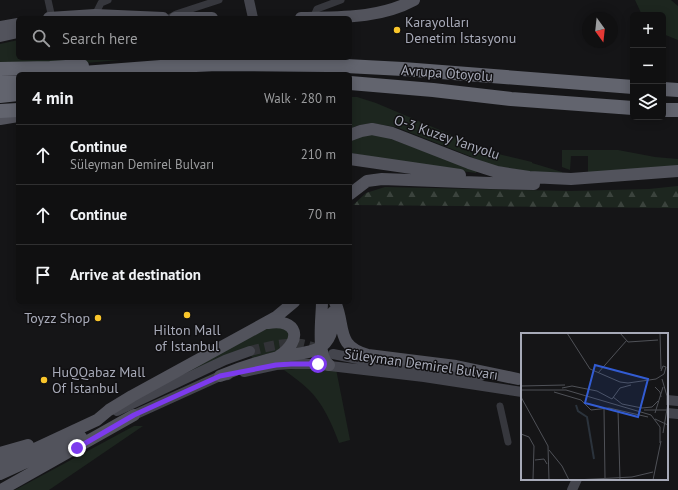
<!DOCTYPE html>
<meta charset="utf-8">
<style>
:root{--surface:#101011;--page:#1e1e1f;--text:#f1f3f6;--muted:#9c9d9f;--line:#303031}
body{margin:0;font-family:"PT Sans",sans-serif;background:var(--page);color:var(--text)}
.controls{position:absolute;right:12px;top:12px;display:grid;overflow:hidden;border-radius:6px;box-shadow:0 2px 10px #0003}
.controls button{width:36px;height:36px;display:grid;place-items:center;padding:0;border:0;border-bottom:1px solid var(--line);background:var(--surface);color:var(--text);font:20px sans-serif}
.compass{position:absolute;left:582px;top:12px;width:36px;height:36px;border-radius:50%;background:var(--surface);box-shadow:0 2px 10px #0003;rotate:165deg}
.stop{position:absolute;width:12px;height:12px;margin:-9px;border:3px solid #7c3aed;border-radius:50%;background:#fff}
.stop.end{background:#7c3aed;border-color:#fff;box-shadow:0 1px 4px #0008}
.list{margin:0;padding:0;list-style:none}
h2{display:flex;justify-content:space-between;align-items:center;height:52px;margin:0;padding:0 16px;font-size:17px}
h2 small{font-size:13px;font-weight:400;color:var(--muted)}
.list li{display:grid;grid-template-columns:26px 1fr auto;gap:12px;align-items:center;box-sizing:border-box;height:60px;padding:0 16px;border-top:1px solid var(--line)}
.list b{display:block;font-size:15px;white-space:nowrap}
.list p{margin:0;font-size:13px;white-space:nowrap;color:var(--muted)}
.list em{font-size:13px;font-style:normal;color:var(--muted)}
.icon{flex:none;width:22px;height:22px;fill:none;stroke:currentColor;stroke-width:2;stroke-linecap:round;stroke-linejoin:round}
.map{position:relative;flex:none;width:678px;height:490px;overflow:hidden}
.search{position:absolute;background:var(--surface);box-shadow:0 2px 10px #0003;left:16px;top:16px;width:336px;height:44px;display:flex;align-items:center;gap:10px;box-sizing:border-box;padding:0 14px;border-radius:6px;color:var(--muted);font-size:15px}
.panel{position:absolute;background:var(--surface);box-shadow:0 2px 10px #0003;left:16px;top:72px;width:336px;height:232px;border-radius:6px}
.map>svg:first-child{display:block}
.green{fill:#1d261f}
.forest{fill:url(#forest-firs)}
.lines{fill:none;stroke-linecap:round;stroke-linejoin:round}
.secondary-tunnel{stroke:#323337;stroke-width:10;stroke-dasharray:10 5;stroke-linecap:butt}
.street{stroke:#36373d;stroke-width:7}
.secondary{stroke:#44454d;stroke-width:10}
.primary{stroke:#52535c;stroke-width:12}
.highway{stroke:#62646e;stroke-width:14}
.route{stroke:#7c3aed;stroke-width:5}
.poi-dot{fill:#fac62b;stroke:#111012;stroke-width:1.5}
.labels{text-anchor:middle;stroke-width:3;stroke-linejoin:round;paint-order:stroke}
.poi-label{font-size:14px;fill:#a7aab8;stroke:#111012;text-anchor:start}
.street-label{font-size:14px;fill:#a7aab8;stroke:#111012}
.inset-river{fill:none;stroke:#2b333c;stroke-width:2}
.inset-road{fill:none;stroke:#4f5157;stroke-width:1}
.view{fill:#325cd3;fill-opacity:0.15;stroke:#325cd3;stroke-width:2}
.inset-edge{fill:none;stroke:#a7aab8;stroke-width:2}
</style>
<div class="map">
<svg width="678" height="490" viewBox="0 0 678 490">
<defs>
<pattern id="forest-firs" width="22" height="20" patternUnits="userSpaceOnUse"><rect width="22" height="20" fill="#1d261f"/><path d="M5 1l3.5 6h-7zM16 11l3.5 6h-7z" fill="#3b433d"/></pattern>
</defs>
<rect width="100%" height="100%" fill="#151517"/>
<!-- green -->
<path class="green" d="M635 0H671L678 6V40L663 34V15H642Z
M18 40V58H142L86 63 0 65V44Z
M350 97H357L376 103 494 153 532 162V163L562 172V174L538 173 489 165 472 157 396 127 371 123 356 126 350 129Z
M375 133 477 171 476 173 438 168 350 153V141L354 138Z
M562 150H618L655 157 678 159V167L588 175V156H571L570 170 562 167Z
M280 326 288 331 289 338 278 351 252 358 249 348 221 357 190 372 189 369 268 328Z
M306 368 336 369 350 440 339 443C332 424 323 403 308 389 301 382 292 376 284 370Z
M134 426H143L49 490H15Z"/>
<!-- forest -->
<path class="forest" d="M678 186V208L353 205 366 193 385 187 571 191 649 189Z"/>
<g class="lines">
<!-- secondary-tunnel -->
<path class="secondary-tunnel" d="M250 351C267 347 284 342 301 344 307 345 314 348 320 349"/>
<!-- street -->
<path class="street" d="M48 0 52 18
M95 15 101 3 108 0
M169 18 176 14 219 0
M313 18 317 9 341 0
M500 406 508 442"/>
<!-- secondary -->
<path class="secondary" d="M249 0 253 18
M333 354 378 363 481 376
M244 372 276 365 291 364H313L424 377 522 392
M667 400 678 401
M117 411 225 360 250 351
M667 413 678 414
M134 415 220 376 228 375
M572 490 577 479"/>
<!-- primary -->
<path class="primary" d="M49 18 95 15 163 18
M175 18H212
M301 18C339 17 379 19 414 0
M0 27 18 24
M0 36 18 32
M0 119 18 116
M350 135 361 131 372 129 392 133 469 163 497 172 529 177 571 179 678 171
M350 159 460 175
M350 194 367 181 382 179 490 183 534 184
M322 302C322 317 316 356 329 365
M335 302C346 327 335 346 368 355L456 366 518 379
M268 323C298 318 303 340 279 356
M220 376C239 368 258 362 278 357 290 354 313 354 322 346 333 337 333 325 333 312
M0 453 28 445
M0 465 97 420 109 410 132 396 276 317 294 302
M0 474 81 437
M1 490 134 415"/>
<!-- highway -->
<path class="highway" d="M0 69 50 68 82 66
M70 74 174 66 217 64 327 65 403 69 633 87
M0 83 18 80
M350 83 433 90 511 99 633 108
M663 89 678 90
M0 96 18 94
M663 110H678
M0 111 18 110"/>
</g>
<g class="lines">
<!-- route -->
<path class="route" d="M77 448 134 415 220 376 276 365 291 364H318"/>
</g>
<!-- markers -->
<g class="poi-dot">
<circle cx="397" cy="30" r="4"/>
<circle cx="187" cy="315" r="4"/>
<circle cx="98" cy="318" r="4"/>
<circle cx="44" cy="380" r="4"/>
</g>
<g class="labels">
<!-- poi labels -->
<g class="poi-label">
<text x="405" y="27">Karayolları<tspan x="405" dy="16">Denetim İstasyonu</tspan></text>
<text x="90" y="323" text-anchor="end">Toyzz Shop</text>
<text x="187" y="335" text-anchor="middle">Hilton Mall<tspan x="187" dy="16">of Istanbul</tspan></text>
<text x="52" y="377">HuQQabaz Mall<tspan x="52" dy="16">Of İstanbul</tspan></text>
</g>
<!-- street labels -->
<g class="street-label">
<text transform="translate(447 73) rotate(4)" y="5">Avrupa Otoyolu</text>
<text transform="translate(447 137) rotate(19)" y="5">O-3 Kuzey Yanyolu</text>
<text transform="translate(421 364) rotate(8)" y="5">Süleyman Demirel Bulvarı</text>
</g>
</g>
<!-- overview -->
<g transform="translate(521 333)">
<rect width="147" height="147" fill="#151517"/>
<path class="inset-river" d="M55 72 57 78 66 84 73 126"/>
<path class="inset-road" d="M46 0 69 36 99 49 107 50 135 46 143 41 145 34 142 33 140 38M99 0 107 9 137 7M139 0 140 36M77 40 106 7M141 46 146 63V72M0 53 44 52M134 54 139 59 140 64M41 55 51 53 76 58 91 66 99 55 110 52M0 57H45L130 82 139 94V110M33 59 60 67 70 77 88 75 127 84M0 64 27 113 28 147M92 64 101 71 121 75 131 74 137 68M83 76 84 145M97 77 99 147M123 77H147M134 80 142 54M134 86 147 92M142 100 147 70M0 101 8 104 13 113 12 146M28 117 41 133 48 147M14 127 23 126 26 131M54 147 111 144 132 139M132 147 140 108"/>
<path class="view" d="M74 32 127 46 117 84 64 70Z"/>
<rect width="147" height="147" class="inset-edge"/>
</g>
</svg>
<div class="controls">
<button>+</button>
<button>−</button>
<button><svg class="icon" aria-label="layers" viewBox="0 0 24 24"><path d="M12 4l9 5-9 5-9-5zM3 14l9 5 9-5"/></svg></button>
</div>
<svg class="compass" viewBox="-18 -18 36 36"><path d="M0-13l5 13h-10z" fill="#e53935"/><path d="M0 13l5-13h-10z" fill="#9c9d9f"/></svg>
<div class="stop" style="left:318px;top:364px"></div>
<div class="stop end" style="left:77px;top:448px"></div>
<div class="search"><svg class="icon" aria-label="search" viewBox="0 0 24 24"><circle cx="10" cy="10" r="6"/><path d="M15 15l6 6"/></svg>Search here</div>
<section class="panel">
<h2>4 min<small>Walk · 280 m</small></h2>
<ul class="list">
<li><svg class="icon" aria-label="ahead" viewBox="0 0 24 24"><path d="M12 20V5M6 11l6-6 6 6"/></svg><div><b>Continue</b><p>Süleyman Demirel Bulvarı</p></div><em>210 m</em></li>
<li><svg class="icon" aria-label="ahead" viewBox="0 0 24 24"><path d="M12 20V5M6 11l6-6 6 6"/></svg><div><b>Continue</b></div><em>70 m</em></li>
<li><svg class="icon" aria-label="arrive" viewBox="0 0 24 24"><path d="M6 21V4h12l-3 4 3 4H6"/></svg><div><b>Arrive at destination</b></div></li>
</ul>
</section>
</div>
